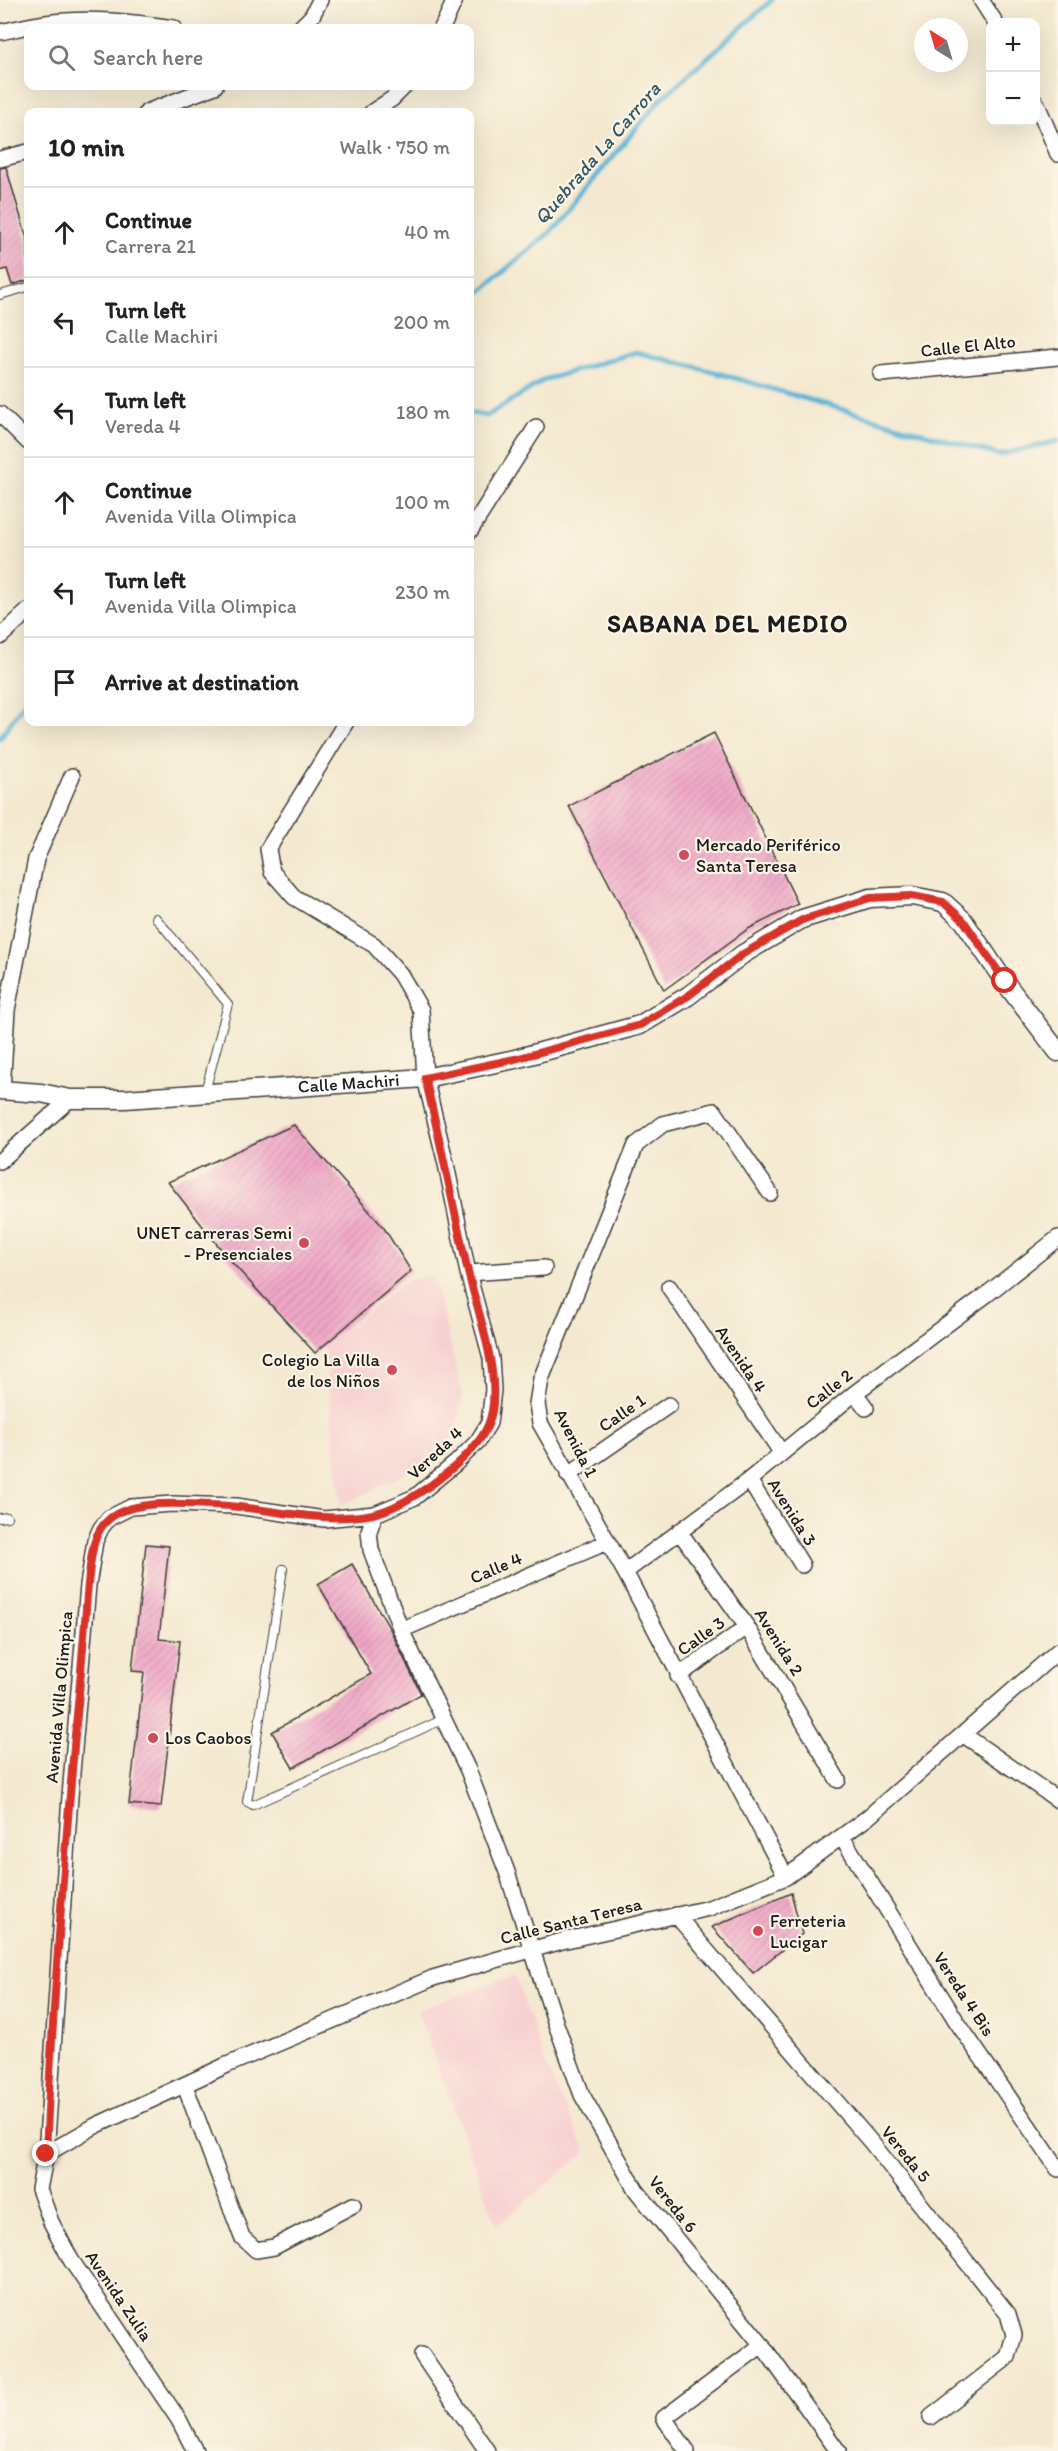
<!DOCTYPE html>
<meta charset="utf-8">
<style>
:root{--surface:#fff;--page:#f6f6f6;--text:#222;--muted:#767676;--line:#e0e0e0}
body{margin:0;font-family:Itim,sans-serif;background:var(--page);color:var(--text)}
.controls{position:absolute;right:18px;top:18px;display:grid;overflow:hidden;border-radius:12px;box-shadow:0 6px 24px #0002}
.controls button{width:54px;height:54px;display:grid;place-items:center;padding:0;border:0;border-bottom:2px solid var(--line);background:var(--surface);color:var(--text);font:30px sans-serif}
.compass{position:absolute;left:914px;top:18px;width:54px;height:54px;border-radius:50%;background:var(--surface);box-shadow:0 6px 24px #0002;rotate:323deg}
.stop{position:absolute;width:18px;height:18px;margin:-14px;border:4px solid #d93025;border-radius:50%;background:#fff}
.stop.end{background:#d93025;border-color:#fff;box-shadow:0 2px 6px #0008}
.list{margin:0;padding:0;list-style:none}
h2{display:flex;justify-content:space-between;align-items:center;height:78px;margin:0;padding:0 24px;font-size:26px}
h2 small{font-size:20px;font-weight:400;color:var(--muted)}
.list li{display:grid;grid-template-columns:39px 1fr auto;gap:18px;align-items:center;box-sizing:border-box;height:90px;padding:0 24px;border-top:2px solid var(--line)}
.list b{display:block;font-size:22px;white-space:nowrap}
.list p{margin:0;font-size:20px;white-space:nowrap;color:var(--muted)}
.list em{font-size:20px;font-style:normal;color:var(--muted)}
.icon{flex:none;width:33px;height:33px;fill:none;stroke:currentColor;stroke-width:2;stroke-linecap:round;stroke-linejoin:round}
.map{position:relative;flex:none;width:1058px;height:2451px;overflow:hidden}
.search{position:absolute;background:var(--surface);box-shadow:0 6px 24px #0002;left:24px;top:24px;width:450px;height:66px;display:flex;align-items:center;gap:15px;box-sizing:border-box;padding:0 21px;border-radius:12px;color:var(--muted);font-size:22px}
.panel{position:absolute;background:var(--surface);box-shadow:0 6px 24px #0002;left:24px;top:108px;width:450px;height:618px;border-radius:12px}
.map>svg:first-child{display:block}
.built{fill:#f7cfd0}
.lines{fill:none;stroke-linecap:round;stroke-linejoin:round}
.stream{stroke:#57b3d5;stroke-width:5}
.building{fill:url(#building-hatch)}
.service-casing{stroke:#3c3b37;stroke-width:10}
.minor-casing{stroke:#3c3b37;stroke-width:18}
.tertiary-casing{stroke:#3c3b37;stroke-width:21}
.service{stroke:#fff;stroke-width:8}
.minor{stroke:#fff;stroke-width:15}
.tertiary{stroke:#fff;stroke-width:18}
.route{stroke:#d93025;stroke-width:8}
.poi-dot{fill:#d1495b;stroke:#fcf5e5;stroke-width:2}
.labels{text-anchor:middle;stroke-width:4.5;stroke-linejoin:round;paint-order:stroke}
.street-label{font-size:18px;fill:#1c1c1c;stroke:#fcf5e5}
.poi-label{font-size:18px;fill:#1c1c1c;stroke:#fcf5e5;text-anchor:start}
.water-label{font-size:20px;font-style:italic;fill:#345866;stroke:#fcf5e5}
.district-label{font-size:24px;font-weight:bold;letter-spacing:1.5px;fill:#1c1c1c;stroke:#fcf5e5}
</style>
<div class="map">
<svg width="1058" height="2451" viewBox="0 0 1058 2451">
<defs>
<pattern id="building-hatch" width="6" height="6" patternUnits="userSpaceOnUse" patternTransform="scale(1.5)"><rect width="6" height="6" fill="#f0a7c7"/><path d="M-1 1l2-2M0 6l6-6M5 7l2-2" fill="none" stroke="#cd8faa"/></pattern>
</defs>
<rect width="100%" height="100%" fill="#fcf5e5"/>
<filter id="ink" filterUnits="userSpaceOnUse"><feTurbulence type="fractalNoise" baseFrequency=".0167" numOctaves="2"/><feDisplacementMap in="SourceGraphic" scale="12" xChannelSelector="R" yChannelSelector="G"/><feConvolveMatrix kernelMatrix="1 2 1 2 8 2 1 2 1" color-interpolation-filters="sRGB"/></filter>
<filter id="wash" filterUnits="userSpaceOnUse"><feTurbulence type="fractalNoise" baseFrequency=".008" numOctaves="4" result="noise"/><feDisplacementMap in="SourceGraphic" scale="24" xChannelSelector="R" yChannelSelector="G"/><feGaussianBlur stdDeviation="1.35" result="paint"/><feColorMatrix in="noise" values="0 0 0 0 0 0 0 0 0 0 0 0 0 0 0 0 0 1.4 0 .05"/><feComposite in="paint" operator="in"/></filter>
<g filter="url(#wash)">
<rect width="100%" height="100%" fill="#f4e9d0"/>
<!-- built -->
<path class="built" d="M433 1275 463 1395 456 1428 443 1454 341 1506 324 1346 406 1281Z
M515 1975 546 2065 586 2152 497 2226 417 2010Z"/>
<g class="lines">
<!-- stream -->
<path class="stream" d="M470 300 549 233 660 100 772 0
M470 413 487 416 544 380 636 352 714 372 999 455 1058 441
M0 738 28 697"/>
</g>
<g id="blocks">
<!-- building -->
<path class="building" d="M6 167 28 242V280L12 285 7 269 0 271V168Z
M714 733 798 904 748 929 664 990 569 806Z
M294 1125 384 1228 411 1271 315 1353 227 1257 168 1182Z
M146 1544 169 1546 159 1639 180 1641 161 1807 129 1804 144 1672 132 1671Z
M352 1564 390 1629 421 1694 293 1768 272 1732 371 1674 318 1584Z
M791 1893 802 1934 753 1973 712 1927Z"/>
</g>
</g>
<g filter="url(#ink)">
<use href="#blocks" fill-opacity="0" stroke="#3c3b37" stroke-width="1.5"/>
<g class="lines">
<defs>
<path id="service" d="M0 295 28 287
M156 918 228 1004 205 1092
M0 1518 7 1517
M283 1569 247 1802 253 1805 444 1719"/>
<path id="minor" d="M981 0 995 22
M300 28 312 16 320 0
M442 28 455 0
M0 32C15 29 31 25 46 23 88 17 133 22 174 28
M1036 102 1058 154
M147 112 215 86
M372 112 392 99 405 86
M0 159 28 152
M881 374 1058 357
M0 414 28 442
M470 531 536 427
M0 637 28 611
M2 1090 7 1010 36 859 72 776
M0 1161 70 1099
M770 1193 714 1111 663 1124 636 1145 541 1379 537 1404 540 1423 625 1572 786 1877
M468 1273 544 1268
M669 1287 781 1452
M855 1393 866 1408
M568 1475 669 1405
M749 1480 802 1565
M375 1514 369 1531 371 1550 401 1630 468 1770 507 1872 556 2024 582 2095 636 2190 762 2345 838 2451
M679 1531 747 1627 838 1780
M625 1572 749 1480 855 1393 986 1295 1058 1238
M401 1630 607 1542
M678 1676 747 1627
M964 1735 1058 1800
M842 1837 957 2022 1058 2169
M676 1915 871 2142 1008 2314 1014 2335 1008 2357 931 2417
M185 2086 242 2237 256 2250 274 2247 353 2205
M46 2154 95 2126 227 2065 433 1978 562 1941 709 1908 786 1877 867 1818 1058 1651
M422 2355 487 2451
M195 2451 179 2420 71 2260 51 2222 39 2189 46 2154 70 1796 88 1585 95 1541 101 1528 109 1518 131 1507 172 1504 236 1506 324 1519 375 1514 415 1497 456 1463 478 1441 489 1423 493 1390 491 1358 468 1273 446 1164 425 1078 421 1010 400 974 374 945 294 897 272 872 268 849 346 722
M687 2451 664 2418 762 2345"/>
<g id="tertiary">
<path id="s1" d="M0 1090 41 1093 70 1099H125L425 1078 515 1059 640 1025 688 996 743 954 802 919 870 898 912 896 943 902 963 920 1004 981 1058 1052"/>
</g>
</defs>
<!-- service casing -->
<use href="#service" class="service-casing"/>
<!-- minor casing -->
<use href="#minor" class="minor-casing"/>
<!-- tertiary casing -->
<use href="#tertiary" class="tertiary-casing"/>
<!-- service -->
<use href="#service" class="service"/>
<!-- minor -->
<use href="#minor" class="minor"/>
<!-- tertiary -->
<use href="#tertiary" class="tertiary"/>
</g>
</g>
<g class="lines" filter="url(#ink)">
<!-- route -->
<path class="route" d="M46 2154C52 2014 63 1874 75 1735 79 1697 82 1660 85 1622 87 1596 88 1569 94 1544 96 1536 101 1526 108 1520 131 1499 181 1504 211 1505 265 1506 319 1525 373 1514 408 1507 475 1458 488 1425 505 1385 478 1313 468 1272 453 1207 441 1142 425 1078L515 1059 640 1025 688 996 743 954 802 920 870 898 912 896 943 902 963 920 1005 981"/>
</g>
<!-- markers -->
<g class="poi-dot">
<circle cx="684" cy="855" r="6"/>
<circle cx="304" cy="1243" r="6"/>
<circle cx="392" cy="1370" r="6"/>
<circle cx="153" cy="1738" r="6"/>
<circle cx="758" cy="1931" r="6"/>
</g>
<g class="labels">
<!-- street labels -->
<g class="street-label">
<text transform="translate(968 346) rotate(-6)" y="6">Calle El Alto</text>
<text dy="6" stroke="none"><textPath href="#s1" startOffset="350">Calle Machiri</textPath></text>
<text transform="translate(741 1359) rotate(56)" y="6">Avenida 4</text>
<text transform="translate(829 1389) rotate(-38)" y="6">Calle 2</text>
<text transform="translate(622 1413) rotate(-35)" y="6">Calle 1</text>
<text transform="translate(576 1443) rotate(63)" y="6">Avenida 1</text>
<text transform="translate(435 1453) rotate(-43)" y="6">Vereda 4</text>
<text transform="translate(792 1512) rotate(58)" y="6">Avenida 3</text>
<text transform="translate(496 1568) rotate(-23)" y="6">Calle 4</text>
<text transform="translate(701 1636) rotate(-36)" y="6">Calle 3</text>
<text transform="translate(779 1642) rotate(58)" y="6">Avenida 2</text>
<text transform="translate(59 1697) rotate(-85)" y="6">Avenida Villa Olimpica</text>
<text transform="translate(571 1921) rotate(-14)" y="6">Calle Santa Teresa</text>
<text transform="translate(964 1994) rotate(57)" y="6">Vereda 4 Bis</text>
<text transform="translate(906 2154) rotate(51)" y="6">Vereda 5</text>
<text transform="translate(673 2204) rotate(52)" y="6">Vereda 6</text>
<text transform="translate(119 2296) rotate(56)" y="6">Avenida Zulia</text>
</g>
<!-- poi labels -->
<g class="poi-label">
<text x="696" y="851">Mercado Periférico<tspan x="696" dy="21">Santa Teresa</tspan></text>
<text x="292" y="1239" text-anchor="end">UNET carreras Semi<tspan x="292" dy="21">- Presenciales</tspan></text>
<text x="380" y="1366" text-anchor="end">Colegio La Villa<tspan x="380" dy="21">de los Niños</tspan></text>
<text x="165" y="1744">Los Caobos</text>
<text x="770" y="1927">Ferreteria<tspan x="770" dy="21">Lucigar</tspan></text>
</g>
<!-- water labels -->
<g class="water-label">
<text transform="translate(597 153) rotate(-49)" y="7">Quebrada La Carrora</text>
</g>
<!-- district labels -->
<g class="district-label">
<text x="728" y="632">SABANA DEL MEDIO</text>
</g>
</g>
</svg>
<div class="controls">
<button>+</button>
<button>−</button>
</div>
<svg class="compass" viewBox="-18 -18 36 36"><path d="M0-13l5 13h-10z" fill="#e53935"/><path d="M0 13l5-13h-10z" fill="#767676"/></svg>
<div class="stop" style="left:1005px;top:981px"></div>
<div class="stop end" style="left:46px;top:2154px"></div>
<div class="search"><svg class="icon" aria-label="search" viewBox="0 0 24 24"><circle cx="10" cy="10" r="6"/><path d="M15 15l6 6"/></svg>Search here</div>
<section class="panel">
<h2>10 min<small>Walk · 750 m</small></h2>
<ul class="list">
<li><svg class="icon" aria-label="ahead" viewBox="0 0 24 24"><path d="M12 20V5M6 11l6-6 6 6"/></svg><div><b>Continue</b><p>Carrera 21</p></div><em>40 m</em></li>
<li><svg class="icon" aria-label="left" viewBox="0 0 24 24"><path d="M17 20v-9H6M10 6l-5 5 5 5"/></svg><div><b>Turn left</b><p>Calle Machiri</p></div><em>200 m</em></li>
<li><svg class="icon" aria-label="left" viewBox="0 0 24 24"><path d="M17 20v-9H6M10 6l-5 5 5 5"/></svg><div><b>Turn left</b><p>Vereda 4</p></div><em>180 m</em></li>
<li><svg class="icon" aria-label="ahead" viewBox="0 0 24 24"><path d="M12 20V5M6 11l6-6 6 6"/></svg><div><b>Continue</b><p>Avenida Villa Olimpica</p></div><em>100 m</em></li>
<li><svg class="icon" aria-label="left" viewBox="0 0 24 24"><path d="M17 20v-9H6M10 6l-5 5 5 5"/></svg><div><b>Turn left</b><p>Avenida Villa Olimpica</p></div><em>230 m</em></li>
<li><svg class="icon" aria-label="arrive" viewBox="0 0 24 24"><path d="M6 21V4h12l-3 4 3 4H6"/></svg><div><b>Arrive at destination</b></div></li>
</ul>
</section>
</div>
